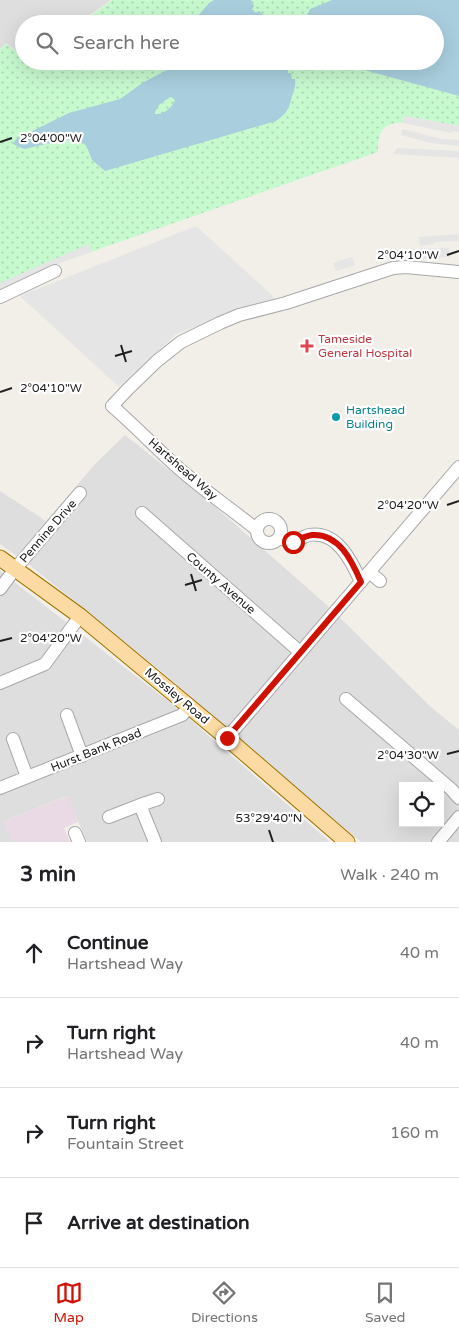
<!DOCTYPE html>
<meta charset="utf-8">
<style>
:root{--surface:#fff;--page:#f2f2f2;--text:#202124;--muted:#757577;--line:#e0e0e0;--accent:#d01102}
body{margin:0;font-family:"Varela Round",sans-serif;background:var(--page);color:var(--text)}
.controls{position:absolute;right:15px;bottom:15px;display:grid;overflow:hidden;border-radius:0px;box-shadow:0 5px 20px #0002}
.controls button{width:45px;height:45px;display:grid;place-items:center;padding:0;border:0;border-bottom:1px solid var(--line);background:var(--surface);color:var(--text);font:25px sans-serif}
.stop{position:absolute;width:15px;height:15px;margin:-11px;border:4px solid #d01102;border-radius:50%;background:#fff}
.stop.end{background:#d01102;border-color:#fff;box-shadow:0 1px 5px #0008}
.list{margin:0;padding:0;list-style:none}
h2{display:flex;justify-content:space-between;align-items:center;height:65px;margin:0;padding:0 20px;font-size:21px}
h2 small{font-size:16px;font-weight:400;color:var(--muted)}
.list li{display:grid;grid-template-columns:32px 1fr auto;gap:15px;align-items:center;box-sizing:border-box;height:90px;padding:0 20px;border-top:1px solid var(--line)}
.list b{display:block;font-size:19px;white-space:nowrap}
.list p{margin:0;font-size:16px;white-space:nowrap;color:var(--muted)}
.list em{font-size:16px;font-style:normal;color:var(--muted)}
.icon{flex:none;width:28px;height:28px;fill:none;stroke:currentColor;stroke-width:2;stroke-linecap:round;stroke-linejoin:round}
.map{position:relative;flex:none;width:459px;height:842px;overflow:hidden}
.search{position:absolute;background:var(--surface);box-shadow:0 5px 20px #0002;left:15px;right:15px;top:15px;height:55px;display:flex;align-items:center;gap:12px;box-sizing:border-box;padding:0 18px;border-radius:28px;color:var(--muted);font-size:19px}
.sheet{height:425px;background:var(--surface)}
nav{display:flex;justify-content:space-around;align-items:center;box-sizing:border-box;height:70px;border-top:1px solid var(--line);background:var(--surface);font-size:14px;color:var(--muted)}
nav a{display:grid;justify-items:center;gap:2px}
nav .on{color:var(--accent)}
.map>svg:first-child{display:block}
.residential{fill:#dfdede;fill-rule:evenodd}
.industrial{fill:#eadae6}
.park{fill:url(#park-dots)}
.parking{fill:#e5e5e5}
.water{fill:#a9cede;fill-rule:evenodd}
.lines{fill:none;stroke-linecap:round;stroke-linejoin:round}
.minor-casing{stroke:#a8a8a8;stroke-width:14}
.major-casing{stroke:#9c7402;stroke-width:17}
.minor{stroke:#fff;stroke-width:12}
.major{stroke:#fbdba3;stroke-width:15}
.route{stroke:#d01102;stroke-width:6}
.ticks{fill:none;stroke:#212121;stroke-width:2}
.health-dot{fill:#e0444e;stroke:#fff;stroke-width:2}
.culture-dot{fill:#0f9aa8;stroke:#fff;stroke-width:2}
.labels{text-anchor:middle;stroke-width:4.5;stroke-linejoin:round;paint-order:stroke}
.health-label{font-size:12px;fill:#be3a42;stroke:#fff;text-anchor:start}
.culture-label{font-size:12px;fill:#0d838f;stroke:#fff;text-anchor:start}
.street-label{font-size:12px;fill:#212121;stroke:#fff}
.ticks-label{font-size:12px;text-anchor:middle;fill:#212121;stroke:#fff;stroke-width:4.5;stroke-linejoin:round;paint-order:stroke}
</style>
<div class="map">
<svg width="459" height="842" viewBox="0 0 459 842">
<defs>
<pattern id="park-dots" width="8" height="8" patternUnits="userSpaceOnUse" patternTransform="scale(1.25)"><rect width="8" height="8" fill="#c7f9cf"/><path d="M2 2h.1M6 6h.1" fill="none" stroke="#abd5b1" stroke-width="1.8" stroke-linecap="round"/></pattern>
</defs>
<rect width="100%" height="100%" fill="#f1efe8"/>
<!-- residential -->
<path class="residential" d="M0 0H111L77 24H24V57L6 43 0 49Z
M125 435 212 504 329 607 431 707 459 730V827L458 829 459 831V842H361L272 768 168 677 27 563 0 544V491L46 521 96 463ZM403 786H440V823H403Z
M0 571 177 708 330 842H87L67 796 4 821 13 842H0Z"/>
<!-- industrial -->
<path class="industrial" d="M68 796 78 822 64 828 70 842H13L4 821Z"/>
<!-- park -->
<path class="park" d="M112 0H459V126L405 116 403 122C382 124 378 131 378 152L50 266 0 292V49L6 44 24 57V61H435V24H80Z"/>
<!-- parking -->
<path class="parking" d="M405 116 459 126V132L453 131 452 133 403 123Z
M402 129 442 139 459 140V146L430 143 401 135Z
M397 148 459 151V158L393 154Z
M196 226 275 298 176 334 119 387 20 296Z
M458 234 459 241 434 242V244L420 246 419 237Z
M89 244 91 252 52 266 0 291V283Z
M449 248 450 257 414 259 412 249Z
M352 257 355 265 336 271 333 263Z"/>
<!-- water -->
<path class="water" d="M214 0H251L254 6 252 9 256 13 259 11 272 24H191L209 3Z
M332 0H459V96L361 69 338 61H435V24H303L310 9Z
M172 61H208V63L214 68 232 61H288L291 69 288 70V73H291L292 79H295C296 86 294 90 292 96 289 109 287 113 276 121L105 171 92 160 87 147 79 138 46 144 24 149 13 144 16 139 69 113 120 99 144 82 169 69ZM170 97 173 98 175 101C171 108 164 115 155 114V112L159 105Z"/>
<g class="lines">
<defs>
<path id="minor" d="M0 297 55 271
M142 513 300 652
M257 531a12 12 0 1 1 24 0a12 12 0 1 1-24 0Z
M256 529C229 507 200 488 174 464 153 445 134 425 112 406L128 389 157 361 181 342 220 323 239 315 286 303 393 268 406 267 459 272
M279 538C284 539 290 542 294 541 300 540 304 536 309 535 337 530 352 562 361 582
M369 572 380 581
M0 589 15 569 80 493
M0 683 45 664 80 616
M346 699 451 789 459 798
M67 715 82 756
M227 738 459 467
M13 739 27 777
M0 788 182 715 190 706
M140 805 158 799
M109 817 140 805 155 842
M75 833 79 842
M438 842 459 817"/>
<path id="major" d="M0 558 80 616 227 738 347 842"/>
</defs>
<!-- minor casing -->
<use href="#minor" class="minor-casing"/>
<!-- major casing -->
<use href="#major" class="major-casing"/>
<!-- minor -->
<use href="#minor" class="minor"/>
<!-- major -->
<use href="#major" class="major"/>
</g>
<g class="lines">
<!-- route -->
<path class="route" d="M227 738 361 582C352 561 339 533 312 535 306 536 299 539 293 542"/>
</g>
<!-- ticks -->
<path class="ticks" d="M0 142 12 138M447 255 459 251M121 345 126 362M115 356 132 351M0 392 12 388M447 505 459 501M191 574 196 591M185 585 202 580M0 641 12 638M447 754 459 751M269 830 273 842"/>
<!-- markers -->
<path class="health-dot" d="M304.5 338.5h5v5h5v5h-5v5h-5v-5h-5v-5h5z"/>
<circle class="culture-dot" cx="336" cy="417" r="5"/>
<g class="labels">
<!-- health labels -->
<g class="health-label">
<text x="318" y="343">Tameside<tspan x="318" dy="14">General Hospital</tspan></text>
</g>
<!-- culture labels -->
<g class="culture-label">
<text x="346" y="414">Hartshead<tspan x="346" dy="14">Building</tspan></text>
</g>
<!-- street labels -->
<g class="street-label">
<text transform="translate(183 469) rotate(41)" y="4">Hartshead Way</text>
<text transform="translate(48 531) rotate(-49)" y="4">Pennine Drive</text>
<text transform="translate(221 583) rotate(41)" y="4">County Avenue</text>
<text transform="translate(177 696) rotate(40)" y="4">Mossley Road</text>
<text transform="translate(96 750) rotate(-22)" y="4">Hurst Bank Road</text>
</g>
</g>
<g class="ticks-label">
<text x="51" y="142">2°04'00"W</text>
<text x="408" y="259">2°04'10"W</text>
<text x="51" y="392">2°04'10"W</text>
<text x="408" y="509">2°04'20"W</text>
<text x="51" y="642">2°04'20"W</text>
<text x="408" y="759">2°04'30"W</text>
<text x="269" y="822">53°29'40"N</text>
</g>
</svg>
<div class="controls">
<button><svg class="icon" aria-label="locate" viewBox="0 0 24 24"><circle cx="12" cy="12" r="6"/><path d="M12 2v4M12 18v4M2 12h4M18 12h4"/></svg></button>
</div>
<div class="stop" style="left:293px;top:542px"></div>
<div class="stop end" style="left:227px;top:738px"></div>
<div class="search"><svg class="icon" aria-label="search" viewBox="0 0 24 24"><circle cx="10" cy="10" r="6"/><path d="M15 15l6 6"/></svg>Search here</div>
</div>
<section class="sheet">
<h2>3 min<small>Walk · 240 m</small></h2>
<ul class="list">
<li><svg class="icon" aria-label="ahead" viewBox="0 0 24 24"><path d="M12 20V5M6 11l6-6 6 6"/></svg><div><b>Continue</b><p>Hartshead Way</p></div><em>40 m</em></li>
<li><svg class="icon" aria-label="right" viewBox="0 0 24 24"><path d="M7 20v-9h11M14 6l5 5-5 5"/></svg><div><b>Turn right</b><p>Hartshead Way</p></div><em>40 m</em></li>
<li><svg class="icon" aria-label="right" viewBox="0 0 24 24"><path d="M7 20v-9h11M14 6l5 5-5 5"/></svg><div><b>Turn right</b><p>Fountain Street</p></div><em>160 m</em></li>
<li><svg class="icon" aria-label="arrive" viewBox="0 0 24 24"><path d="M6 21V4h12l-3 4 3 4H6"/></svg><div><b>Arrive at destination</b></div></li>
</ul>
</section>
<nav>
<a class="on"><svg class="icon" aria-label="map" viewBox="0 0 24 24"><path d="M3 6l6-2 6 2 6-2v14l-6 2-6-2-6 2zM9 4v14M15 6v14"/></svg>Map</a>
<a><svg class="icon" aria-label="directions" viewBox="0 0 24 24"><path d="M12 3l9 9-9 9-9-9zM9 14v-3h6M13 9l2 2-2 2"/></svg>Directions</a>
<a><svg class="icon" aria-label="saved" viewBox="0 0 24 24"><path d="M7 4h10v16l-5-4-5 4z"/></svg>Saved</a>
</nav>
